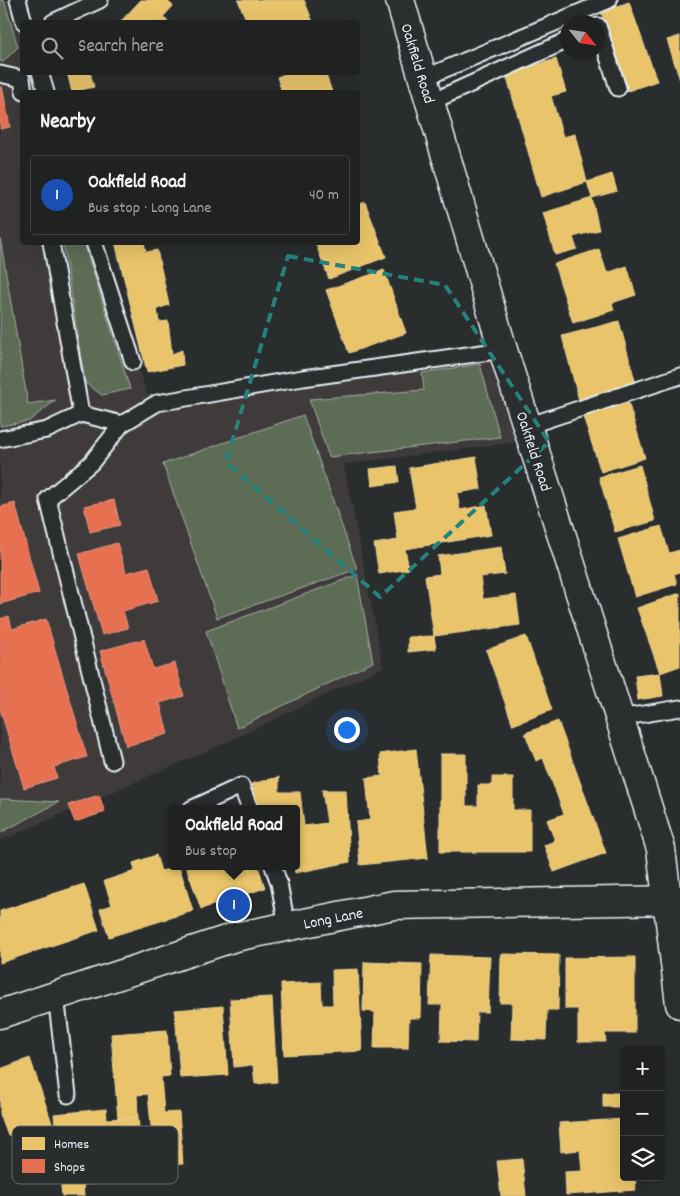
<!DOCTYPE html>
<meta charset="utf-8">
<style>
:root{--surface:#202222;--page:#2d2f2f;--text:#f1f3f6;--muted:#a2a4a5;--line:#3d3f40;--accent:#bca0f2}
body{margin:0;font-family:Dekko,sans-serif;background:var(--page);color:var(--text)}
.controls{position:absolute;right:15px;bottom:15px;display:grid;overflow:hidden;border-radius:5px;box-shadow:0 5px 20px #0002}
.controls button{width:45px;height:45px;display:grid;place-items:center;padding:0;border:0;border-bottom:1px solid var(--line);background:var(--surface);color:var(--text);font:25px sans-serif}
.compass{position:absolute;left:560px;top:15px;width:45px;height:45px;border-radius:50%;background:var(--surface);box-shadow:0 5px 20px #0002;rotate:120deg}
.you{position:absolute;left:346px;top:729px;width:18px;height:18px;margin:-12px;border:4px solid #fff;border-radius:50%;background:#1a73e8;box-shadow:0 0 0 8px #1a73e833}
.badge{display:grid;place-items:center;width:32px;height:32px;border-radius:50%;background:var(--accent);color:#fff;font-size:16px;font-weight:700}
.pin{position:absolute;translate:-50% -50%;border:2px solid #fff;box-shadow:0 1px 5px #0006}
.popup{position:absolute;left:168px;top:805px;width:132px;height:65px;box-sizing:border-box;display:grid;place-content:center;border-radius:5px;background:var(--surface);filter:drop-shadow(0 1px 4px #0005);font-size:16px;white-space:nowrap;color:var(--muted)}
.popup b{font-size:19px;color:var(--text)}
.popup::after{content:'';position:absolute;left:50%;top:100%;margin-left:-10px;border:10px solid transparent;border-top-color:var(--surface)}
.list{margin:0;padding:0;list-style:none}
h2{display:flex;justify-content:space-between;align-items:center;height:65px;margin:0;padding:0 20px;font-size:21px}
h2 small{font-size:16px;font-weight:400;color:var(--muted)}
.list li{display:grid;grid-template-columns:32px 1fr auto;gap:15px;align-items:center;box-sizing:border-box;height:80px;margin:0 10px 10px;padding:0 10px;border:1px solid var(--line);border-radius:5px}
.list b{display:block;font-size:19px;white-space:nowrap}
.list p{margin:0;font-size:16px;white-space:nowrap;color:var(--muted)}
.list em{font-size:16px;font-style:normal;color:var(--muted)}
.icon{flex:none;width:28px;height:28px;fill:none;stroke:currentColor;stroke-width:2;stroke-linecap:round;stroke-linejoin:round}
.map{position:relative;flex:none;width:680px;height:1196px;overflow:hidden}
.search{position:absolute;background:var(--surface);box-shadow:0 5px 20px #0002;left:20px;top:20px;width:340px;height:55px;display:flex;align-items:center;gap:12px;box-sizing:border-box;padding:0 18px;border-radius:5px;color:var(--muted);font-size:19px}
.panel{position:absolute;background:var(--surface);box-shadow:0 5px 20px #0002;left:20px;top:90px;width:340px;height:155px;border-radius:5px}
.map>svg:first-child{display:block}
.built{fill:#3f3b3b}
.green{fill:#5d6c54;stroke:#a2aea6}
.homes{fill:#e9c46a;stroke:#e9d295}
.shops{fill:#e76f51;stroke:#e79683}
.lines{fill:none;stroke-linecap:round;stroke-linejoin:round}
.service-casing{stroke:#e8f1f8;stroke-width:19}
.minor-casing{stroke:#e8f1f8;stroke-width:31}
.tertiary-casing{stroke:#e8f1f8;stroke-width:31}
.service{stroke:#2a2d2e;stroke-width:15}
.minor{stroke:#2a2d2e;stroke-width:28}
.tertiary{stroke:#2a2d2e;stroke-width:28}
.marked{fill:none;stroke:#25827c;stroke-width:4;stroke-dasharray:10 6;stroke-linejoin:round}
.labels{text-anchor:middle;stroke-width:5;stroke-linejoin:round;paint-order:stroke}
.street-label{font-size:16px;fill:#e8f1f8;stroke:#2a2d2e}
.key{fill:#2a2d2e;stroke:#63686b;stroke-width:1}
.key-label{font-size:14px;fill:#e8f1f8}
</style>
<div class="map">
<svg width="680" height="1196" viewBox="0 0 680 1196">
<rect width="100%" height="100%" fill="#2a2d2e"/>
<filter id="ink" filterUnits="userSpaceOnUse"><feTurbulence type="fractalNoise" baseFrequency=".02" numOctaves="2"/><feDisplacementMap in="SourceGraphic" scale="10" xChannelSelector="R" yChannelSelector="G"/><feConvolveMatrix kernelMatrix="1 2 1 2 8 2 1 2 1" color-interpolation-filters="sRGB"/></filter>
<g filter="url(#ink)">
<!-- built -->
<path class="built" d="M0 0H18L22 22V72L41 73 47 92H22V242L97 243 150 404 502 345 534 440 344 464 383 667 225 743 0 841Z"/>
<!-- green -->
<path class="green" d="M0 0H4L18 47 3 62 0 61Z
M0 238 28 404 56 400 29 421 0 426Z
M63 243H84L130 389 102 395 85 383Z
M480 364 500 437 329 457 309 399 424 390 422 373Z
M303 415 357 569 217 618 163 464Z
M357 575 373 662 237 728 206 631Z
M0 799H4L59 802 0 833Z"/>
<!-- homes -->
<path class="homes" d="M141 0H166L173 6 163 17 169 22H120Z
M238 0H304L313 22H247Z
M629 2 657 81 628 91 601 12Z
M680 36V80L667 40Z
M556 59 566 92 551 96 563 137 575 134 587 182 541 197 506 74Z
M67 72H90L94 87 72 92Z
M290 72H325L332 92H282L277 77Z
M612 174 617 191 592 198 587 182Z
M592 198 599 230 573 237 577 249 555 255 543 213Z
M365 202 386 257 329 279 315 242H358V205Z
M115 242H144L146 252 157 250 169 305 157 309 159 322 168 321 172 354 182 350 183 365 147 372Z
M599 249 607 273 627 266 636 295 612 303 614 310 573 323 554 264Z
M384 270 406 333 349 353 326 290Z
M619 321 637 388 580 404 562 336Z
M626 395 645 458 601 472 581 410Z
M476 457 481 489 457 493 460 510 486 505 491 535 405 549 409 569 379 574 374 544 398 540 394 511 416 508 409 468Z
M640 465 655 521 615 532 599 477Z
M397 466 399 482 372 486 370 469Z
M661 526 669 553 680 550V572L674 574 677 584 635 597 618 539Z
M501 547 505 574 480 577 483 599 516 595 520 625 434 636 425 576 440 574 438 556Z
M680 593V666L660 673 637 608Z
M434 636 436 649 408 652V637Z
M526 636 552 710 513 725 486 650Z
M660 673 663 696 638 700 635 676Z
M558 721 606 853 554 872 544 845 555 841 547 820 564 814 543 758 536 761 525 733Z
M416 749 428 858 360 865 356 822 370 820 366 778 382 776 380 754Z
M440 754H466V806H478V785H492V777H513V810H530V852H440Z
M279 777V792H300L304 826 327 823 322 790H346L350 862 295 873 294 866H296V809H260L251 784Z
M156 855 161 871 179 866 193 911 109 937 100 909 112 905 104 881 135 871 133 863Z
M186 866H258L265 888 201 909Z
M84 884 99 930 0 963V911Z
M501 954 559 955 558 1010H547L546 1040 511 1039 512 1003H500Z
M431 955 490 957 488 1012H477L476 1042 441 1041 442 1005H429Z
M635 957V1033H605L606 1042H578V1009H565V958Z
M364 962 422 964 421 1018H409L408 1048H374L375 1012 363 1011Z
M358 969 362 1051 284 1055 281 984 321 982 322 1005H333L332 970Z
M272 997 277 1082 255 1084 253 1065 234 1067 230 999Z
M223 1006 228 1075 180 1078 175 1010Z
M167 1030 170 1076 161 1077 164 1113 179 1112 183 1164 164 1165 163 1145 153 1146 148 1094 137 1095 138 1117 118 1119 111 1034Z
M30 1058 57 1138 27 1149 21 1131 8 1136 0 1114V1069Z
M603 1093H624V1107H603Z
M106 1109 107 1119 138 1117 141 1149 129 1150 131 1167 108 1169 109 1182 83 1185 84 1196H62L54 1114Z
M624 1119V1177H635L636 1190 566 1195 565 1172 582 1171 580 1150 561 1152 559 1123Z
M522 1159 526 1196H501L497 1161Z"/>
<!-- shops -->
<path class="shops" d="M2 86 10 127 0 129V87Z
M114 500 120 525 90 532 84 506Z
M15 503 39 593 0 604V507Z
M117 543 126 573 149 567 158 601 123 611 128 628 102 635 79 554Z
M9 616 12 629 46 619 87 757 54 767 57 778 24 788 0 709V619Z
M144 639 153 669 175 663 184 696 160 703 168 734 126 746 100 651Z
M99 795 105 812 75 822 68 805Z"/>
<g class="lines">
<defs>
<path id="service" d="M18 0 24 22
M53 22 100 0
M598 26 618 88
M40 72 46 92
M0 74 22 79 24 92
M424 78 609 0
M431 102 568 40
M51 242 81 414
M94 242 133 362
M527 426 680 376
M0 439 47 430 81 414 122 424
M619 718 680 708
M112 761 48 499 91 463 122 424 157 403 303 378 503 350
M191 809 241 786 250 809
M273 866 279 883 287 926
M56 996 68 1095"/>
<path id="minor" d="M400 0 503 350 661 849 680 1004"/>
<path id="tertiary" d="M0 1014 235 937 394 905 680 900"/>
</defs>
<!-- service casing -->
<use href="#service" class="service-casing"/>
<!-- minor casing -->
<use href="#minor" class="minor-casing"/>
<!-- tertiary casing -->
<use href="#tertiary" class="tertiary-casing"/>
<!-- service -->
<use href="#service" class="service"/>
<!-- minor -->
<use href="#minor" class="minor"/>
<!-- tertiary -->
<use href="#tertiary" class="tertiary"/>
</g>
</g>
<!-- marked area -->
<path class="marked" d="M288 256 445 285 549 442 380 597 226 462Z"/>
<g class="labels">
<!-- street labels -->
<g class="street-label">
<text transform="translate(419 63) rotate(73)" y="6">Oakfield Road</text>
<text transform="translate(535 451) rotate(72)" y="6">Oakfield Road</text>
<text transform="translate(333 917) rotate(-11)" y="6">Long Lane</text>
</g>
</g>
<!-- legend -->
<rect x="12" y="1126" width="166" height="58" rx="8" class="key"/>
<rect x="22" y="1137" width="23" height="13" fill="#e9c46a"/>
<rect x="22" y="1159" width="23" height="14" fill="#e76f51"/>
<g class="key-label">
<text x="54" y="1148">Homes</text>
<text x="54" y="1171">Shops</text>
</g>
</svg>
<div class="controls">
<button>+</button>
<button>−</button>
<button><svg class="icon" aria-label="layers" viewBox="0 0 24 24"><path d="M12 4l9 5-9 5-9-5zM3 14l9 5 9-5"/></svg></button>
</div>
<svg class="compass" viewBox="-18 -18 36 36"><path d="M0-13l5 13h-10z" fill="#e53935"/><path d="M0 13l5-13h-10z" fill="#a2a4a5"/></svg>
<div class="you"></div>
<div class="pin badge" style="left:234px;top:905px;background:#1a4fb4">1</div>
<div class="popup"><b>Oakfield Road</b>Bus stop</div>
<div class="search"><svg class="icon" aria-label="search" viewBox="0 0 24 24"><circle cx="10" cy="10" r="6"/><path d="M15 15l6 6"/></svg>Search here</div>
<section class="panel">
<h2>Nearby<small></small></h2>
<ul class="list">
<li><span class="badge" style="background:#1a4fb4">1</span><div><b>Oakfield Road</b><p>Bus stop · Long Lane</p></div><em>40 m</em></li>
</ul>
</section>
</div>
